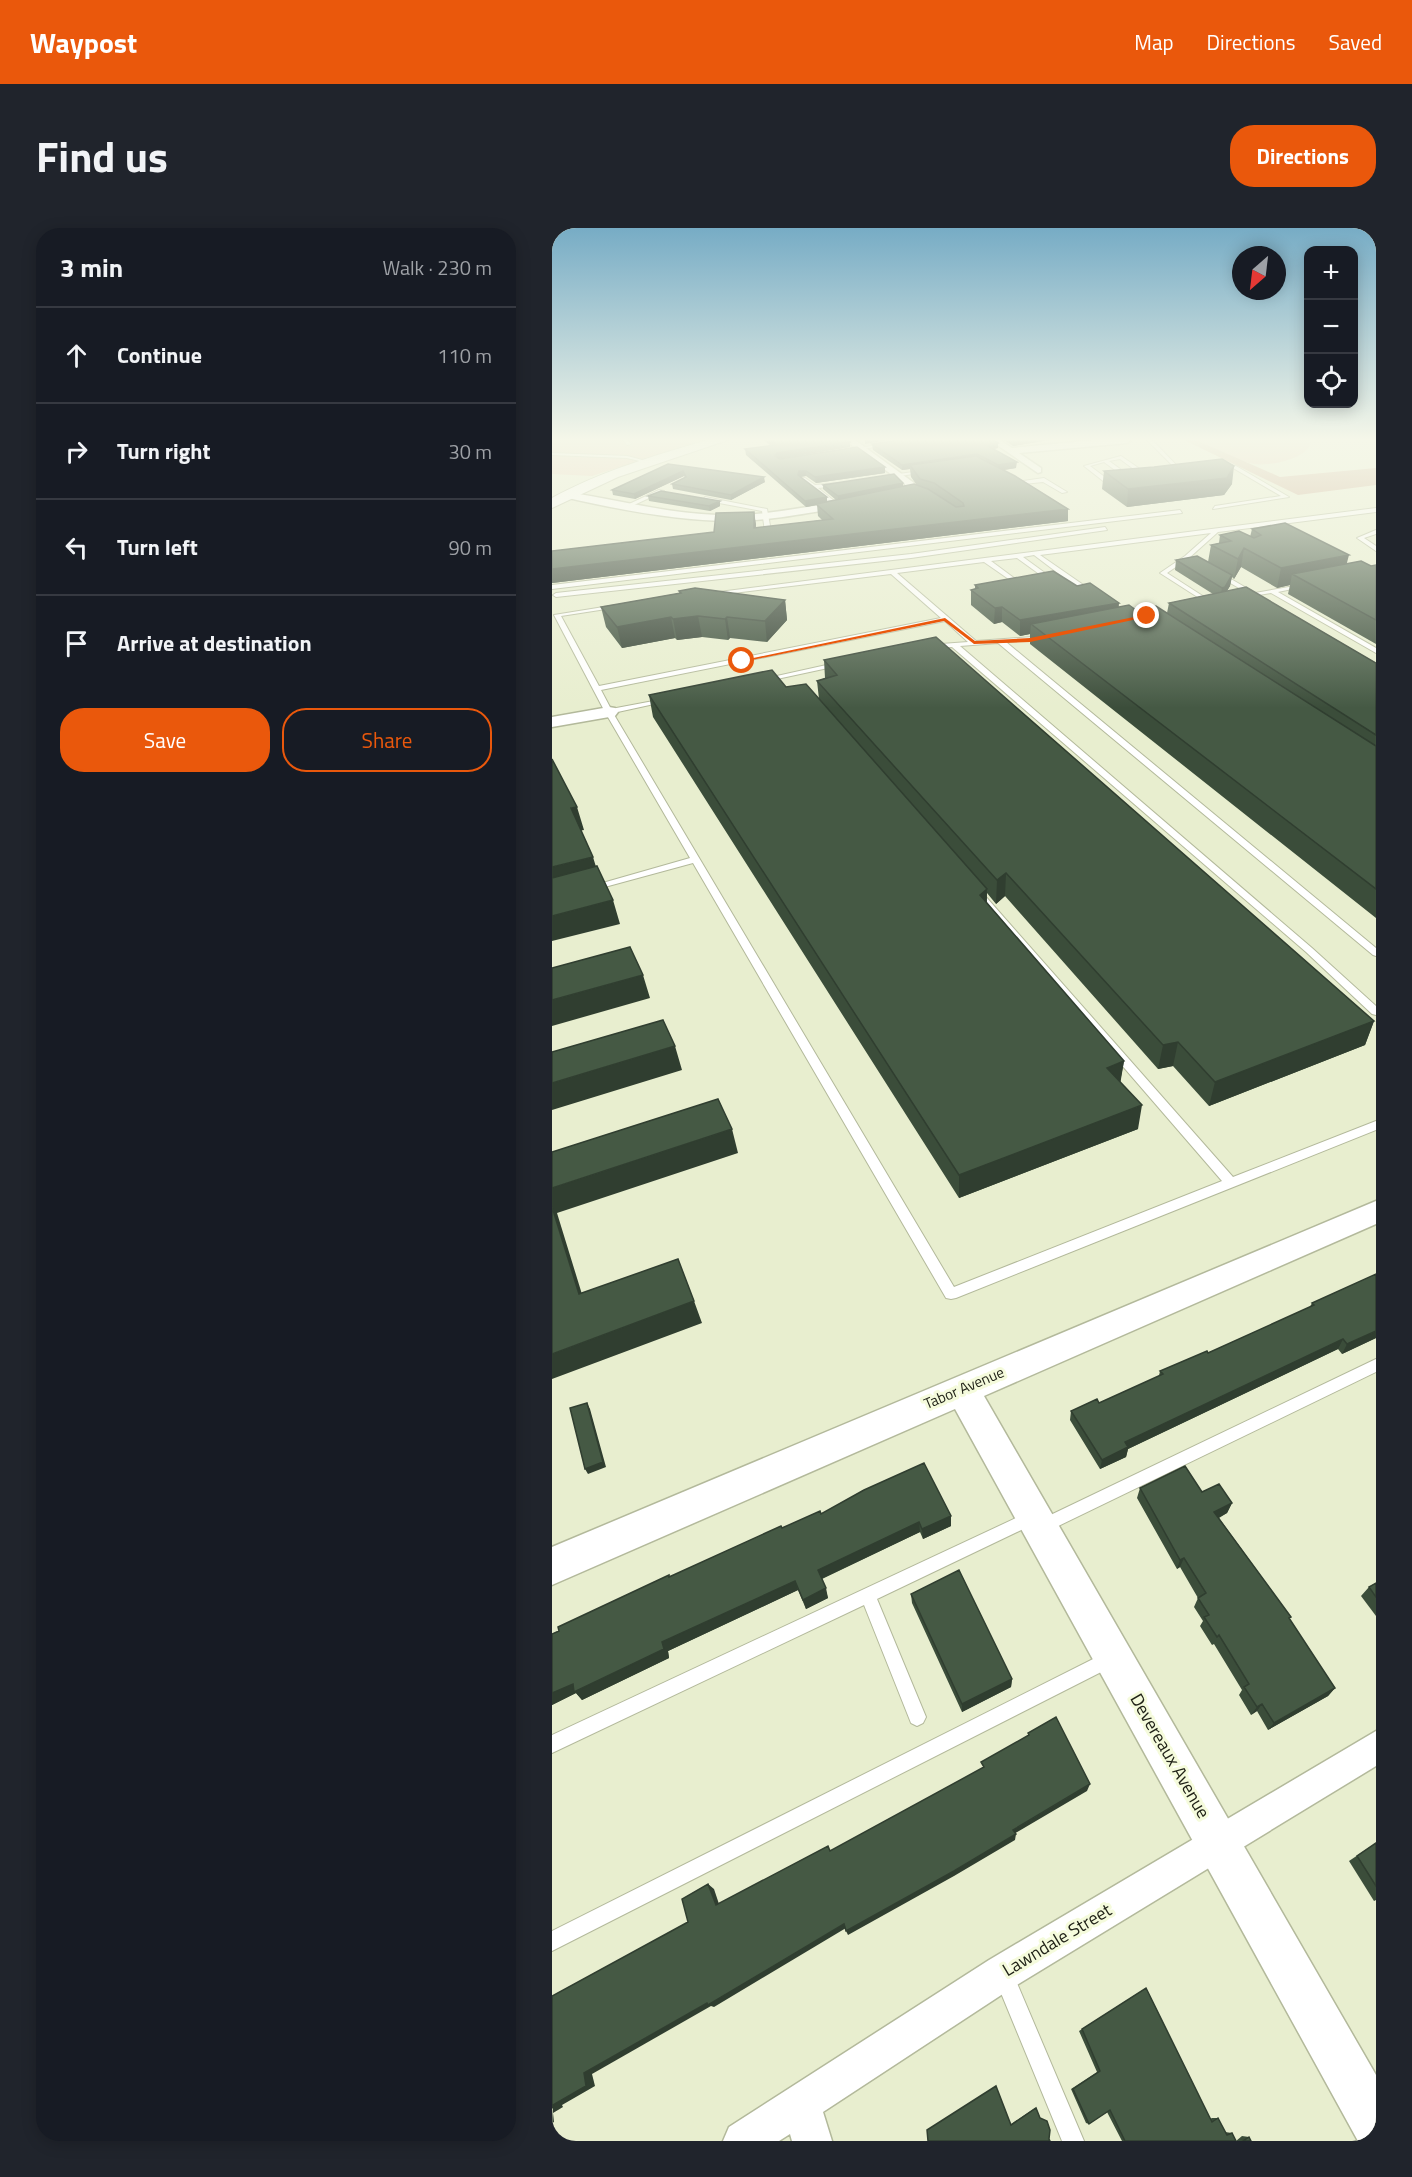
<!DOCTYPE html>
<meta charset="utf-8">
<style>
:root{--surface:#171b24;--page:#20242c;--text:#f1f3f6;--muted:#9ea1a6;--line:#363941;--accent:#ea580c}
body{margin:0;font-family:"Titillium Web",sans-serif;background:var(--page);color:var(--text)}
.controls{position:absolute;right:18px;top:18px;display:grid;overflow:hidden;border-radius:12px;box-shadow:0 3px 15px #0003}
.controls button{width:54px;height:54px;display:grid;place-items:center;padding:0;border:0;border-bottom:2px solid var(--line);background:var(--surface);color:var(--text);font:30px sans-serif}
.compass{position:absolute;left:680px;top:18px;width:54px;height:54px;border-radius:50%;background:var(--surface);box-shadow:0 3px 15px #0003;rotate:208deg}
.stop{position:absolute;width:18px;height:18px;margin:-14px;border:4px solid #ea580c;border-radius:50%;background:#fff}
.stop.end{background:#ea580c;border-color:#fff;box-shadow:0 2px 6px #0008}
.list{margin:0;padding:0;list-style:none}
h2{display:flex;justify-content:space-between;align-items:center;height:78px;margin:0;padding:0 24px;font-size:26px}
h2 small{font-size:20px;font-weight:400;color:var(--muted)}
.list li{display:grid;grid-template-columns:39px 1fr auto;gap:18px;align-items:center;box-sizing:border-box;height:96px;padding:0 24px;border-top:2px solid var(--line)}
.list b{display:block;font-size:22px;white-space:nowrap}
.list em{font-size:20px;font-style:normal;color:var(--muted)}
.actions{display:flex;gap:12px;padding:18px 24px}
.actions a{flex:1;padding:14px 0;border:2px solid var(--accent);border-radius:24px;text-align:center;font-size:21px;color:var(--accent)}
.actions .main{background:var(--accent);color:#fff}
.icon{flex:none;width:33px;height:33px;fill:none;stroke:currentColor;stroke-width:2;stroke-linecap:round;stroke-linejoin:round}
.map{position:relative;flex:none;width:824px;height:1913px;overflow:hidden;border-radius:24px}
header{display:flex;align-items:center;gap:36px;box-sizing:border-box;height:84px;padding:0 30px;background:var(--accent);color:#fff}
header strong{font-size:28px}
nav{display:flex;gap:33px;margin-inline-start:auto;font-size:21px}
.intro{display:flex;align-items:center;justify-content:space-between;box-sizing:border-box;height:144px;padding:0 36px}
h1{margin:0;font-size:42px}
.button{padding:15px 27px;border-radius:24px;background:var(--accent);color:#fff;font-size:21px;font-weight:700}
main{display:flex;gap:36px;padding:0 36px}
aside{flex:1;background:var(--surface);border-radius:24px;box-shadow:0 3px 15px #0003}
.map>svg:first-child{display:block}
.green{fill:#e9c8b0}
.forest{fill:#c9a58a}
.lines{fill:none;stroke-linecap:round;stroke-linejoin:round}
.service-casing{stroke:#b3b99b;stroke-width:2}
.minor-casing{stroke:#b3b99b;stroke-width:3}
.tertiary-casing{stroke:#b3b99b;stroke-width:3}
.primary-casing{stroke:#b3b99b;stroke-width:2}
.service{fill:#fff;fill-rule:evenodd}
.minor{fill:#fff;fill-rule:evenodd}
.tertiary{fill:#fff;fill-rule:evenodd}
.primary{fill:#fff;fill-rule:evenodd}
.wall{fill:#3b4d3a}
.shaded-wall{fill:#303e30}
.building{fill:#455944;stroke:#303e30;stroke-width:1.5}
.route{fill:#ea580c}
.labels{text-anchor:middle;stroke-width:6;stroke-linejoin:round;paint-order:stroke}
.street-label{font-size:15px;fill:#212318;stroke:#f5fbdc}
.near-street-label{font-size:18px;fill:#212318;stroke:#f5fbdc}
</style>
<header>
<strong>Waypost</strong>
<nav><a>Map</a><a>Directions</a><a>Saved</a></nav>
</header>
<div class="intro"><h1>Find us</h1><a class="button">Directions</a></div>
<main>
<aside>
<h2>3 min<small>Walk · 230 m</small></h2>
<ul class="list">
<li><svg class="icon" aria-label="ahead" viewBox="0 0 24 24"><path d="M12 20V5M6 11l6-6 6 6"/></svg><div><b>Continue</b></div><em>110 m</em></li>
<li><svg class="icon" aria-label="right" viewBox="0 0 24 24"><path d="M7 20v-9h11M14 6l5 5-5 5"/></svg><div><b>Turn right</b></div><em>30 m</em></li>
<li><svg class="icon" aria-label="left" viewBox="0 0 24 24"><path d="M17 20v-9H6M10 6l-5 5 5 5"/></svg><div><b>Turn left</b></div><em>90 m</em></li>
<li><svg class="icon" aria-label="arrive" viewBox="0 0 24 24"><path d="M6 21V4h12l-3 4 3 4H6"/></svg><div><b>Arrive at destination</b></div></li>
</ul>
<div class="actions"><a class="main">Save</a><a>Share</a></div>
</aside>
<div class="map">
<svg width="824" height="1913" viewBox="0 0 824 1913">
<rect width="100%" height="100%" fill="#e8eecf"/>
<!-- green -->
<path class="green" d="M0 212H152L40 248 0 246Z
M645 212H757L758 218C749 232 718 238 702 236 686 233 661 219 645 212Z"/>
<!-- forest -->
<path class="forest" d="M632 212H644L728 249 824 240V257L746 267Z"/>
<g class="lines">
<defs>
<path id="service" d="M71 212H76L79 216 75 217Z
M354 212H368L297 223 295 222Z
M595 212H600L630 243 625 247H621L625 242Z
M0 225 75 228 98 234 96 235 75 230 0 227Z
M569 228 598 248V250H594L568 231 557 233 582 251V253H578L552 234 538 238 558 253 568 255 555 256 532 238Z
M668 236 684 238 737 269 661 281 663 278 729 268 681 240 666 238Z
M376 242 374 244 335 250 332 248Z
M249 250H253L263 257 287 255 285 258 266 260 286 276V278H282L249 252Z
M492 250 515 264 510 265 491 254 461 257 458 255Z
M107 262 112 263 80 278 75 277Z
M153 269 215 281 219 303 216 305 213 303 210 283 151 272Z
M824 280V284L666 304 637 330 615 345 660 374V376L658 377 608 345 633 328 659 305 488 327 543 365 541 368 520 355 501 356 465 330 439 333 470 356 468 359 432 334 345 345 424 413 495 408V410L493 411 454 414 824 720V728L821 727 446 415 408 418 760 720 824 778V787L820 786 754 724 400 419 374 420 373 419 376 417 416 414 393 393 49 462 59 481 112 471 116 473 61 485 402 1059 670 953 421 665V661H427L681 949 824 893V902L404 1070 399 1071 394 1070 141 635 38 663 33 660 138 630 53 484 2 387 64 377 67 379 9 388 47 458 389 390 339 346 157 368 159 365ZM482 327 515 352 504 353 471 329Z
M628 282 630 285 0 361V357Z
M553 299 555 302 359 330 4 369 1 367 4 365 359 326Z
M824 302V306L812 310 824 318V323L805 310Z
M663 344H667L703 365 754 356V358L726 364 824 420V425L719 365 688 370V368L697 366 663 346Z
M288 434 291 436 290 437 211 454 207 452Z
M824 1131V1144L496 1303 491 1305 486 1303 483 1298 486 1293Z
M479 1283 484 1285 487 1290 484 1295 325 1371 374 1489 371 1495 365 1498 359 1495 312 1377 0 1525V1507Z
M557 1423 563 1425 565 1431 563 1437 0 1723V1703Z
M452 1738 459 1741 532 1913H510L442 1748 445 1741Z"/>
<path id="minor" d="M293 212H303L362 255 366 263 364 265 335 270V266L356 261 355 258Z
M438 212H448L460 220 544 212H579L575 215 467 225 489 240V244L486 245Z
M15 264C65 272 114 285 165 287 208 289 251 279 293 273L298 276 293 279C255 285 217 293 179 293 125 293 64 281 12 269L10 267Z
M824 1503V1538L463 1758 271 1884 280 1913H240L238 1906 227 1913H171L177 1899 437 1732Z"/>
<path id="tertiary" d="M57 479 63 480 66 484 63 488 0 499V489Z
M824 973V996L432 1168 824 1847V1913H806L403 1181 0 1357V1319Z"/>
<path id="primary" d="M155 212H176L66 249 0 280V270C49 243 102 228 155 212Z"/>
</defs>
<!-- service casing -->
<use href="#service" class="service-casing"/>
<!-- minor casing -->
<use href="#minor" class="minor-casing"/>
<!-- tertiary casing -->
<use href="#tertiary" class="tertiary-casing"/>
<!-- primary casing -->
<use href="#primary" class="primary-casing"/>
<!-- service -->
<use href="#service" class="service"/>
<!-- minor -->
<use href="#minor" class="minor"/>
<!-- tertiary -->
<use href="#tertiary" class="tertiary"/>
<!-- primary -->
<use href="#primary" class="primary"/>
</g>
<!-- wall -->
<path class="wall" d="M212 212H296L298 214V219L227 231 333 245 264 255 254 248 248 249 275 269V273L284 272 271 261V257L351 255V258L364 256 359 249 358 241 350 242 321 222 320 216 446 220 442 221 464 240 451 242 516 281V293L0 355V323L162 304 202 284 204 300 270 292 266 288 265 277 254 279 194 227 193 221 219 218Z
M452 212H497L461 218Z
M116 236 213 254 179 272 121 261 120 256 133 250 132 248 83 271 61 267 60 262Z
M552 243 680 256 672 267 575 279 550 261Z
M96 268 168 278 158 283 97 273Z
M700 301 795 336 819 338 824 337V416L736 366 738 357 725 360 689 339 682 351 680 349 678 358 675 363 824 435V690L478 416V406L468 408 450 394 442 396 419 377V362L423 361V357L525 358 567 379 615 385 617 375 661 366 623 342 624 332 656 334 659 317 667 315 668 307 698 309Z
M127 363 233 372 235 392 215 414 178 410 176 412 150 409 125 412 123 410 70 420 54 399 49 379 128 365Z
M272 432 822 793 813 817 657 878 621 838 606 841 453 668 444 676 435 665V675L572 833 568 854 586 901 407 970 101 489 97 467 234 459 267 471 265 453 273 450Z
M760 1075 824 1110 790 1126 786 1121 576 1221 574 1229 548 1241 518 1192 519 1183 547 1175 607 1148 608 1143 656 1125 758 1079Z
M588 1260 650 1264 680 1275 675 1285 667 1290 739 1389 737 1391 783 1460 776 1468 716 1502 705 1483 699 1487 687 1467 690 1462 662 1416 660 1417 648 1398 651 1393 642 1379 646 1370 628 1339 625 1341 585 1270Z
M269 1286 399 1288V1298L371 1311 368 1304 270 1351 276 1370 254 1381 246 1362 116 1423 117 1430 30 1472 24 1465 0 1477V1406L118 1349 230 1300Z
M824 1355V1388L809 1368 817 1359Z
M359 1366 460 1451 459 1459 410 1484 360 1375Z
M824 1615V1672L822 1673 797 1633Z
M594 1760 658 1891 660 1890H666L673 1904 680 1905 684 1913 690 1908 697 1909 699 1913H570L555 1884 537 1896 534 1895 519 1861 545 1844 527 1803Z
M483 1880H484L497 1911 459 1896Z"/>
<!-- shaded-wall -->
<path class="shaded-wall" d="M313 212H338L313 216Z
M461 212H497L461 218Z
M298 214V219L226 231 223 228 225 225Z
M446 215V220L434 222V217Z
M425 226V232L358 237V241L350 242V237Z
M465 234 464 240 446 243V237Z
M682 238 680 256 672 267 575 279 576 261Z
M333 239V245L264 255 263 249Z
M131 243 132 248 83 271 82 266Z
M247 243H254V248L248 249 246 247Z
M212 249 213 254 179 272V267Z
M351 255V259L286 273V268Z
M275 269V275L254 279 253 273Z
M168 273V278L158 283 157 278Z
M516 281V293L0 355V341Z
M202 284 204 296 203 313 202 300Z
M692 320 689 339 682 351 686 331Z
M797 327 792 346H740L738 357 725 360 729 340Z
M680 347 678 358 671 369 668 370 670 360Z
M233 372 235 392 215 414 213 393Z
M567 375 566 391 479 396 478 406 468 408V392Z
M450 379V394L442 396 443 380Z
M146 388 150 409 125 412 121 391Z
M119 389 123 410 70 420 65 399Z
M175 389 178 410 176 412 173 391Z
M25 579 32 602 26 603 19 580Z
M41 629 48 652 0 665V639Z
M454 645 453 668 444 676 445 652Z
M435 661 434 684 428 667Z
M61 672 68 696 0 713V688Z
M91 747 98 770 0 798V772Z
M822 793 813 817 657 878 663 854Z
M626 814 621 838 606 841 611 817Z
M123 818 130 842 0 882V855Z
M572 833 568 857 555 840Z
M590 877 586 901 407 970V947Z
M180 901 186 925 5 985 37 1089 27 1066 0 979V960Z
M142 1073 150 1095 0 1151V1126Z
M824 1103V1110L790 1126 795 1116Z
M791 1111 786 1121 576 1221 574 1229 548 1241 550 1232 573 1214Z
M35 1175 38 1181 54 1239 36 1246 33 1241Z
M680 1275 675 1285 658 1294 662 1284Z
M399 1288V1298L371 1311 370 1301Z
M367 1294 368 1304 269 1351 266 1342Z
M632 1330 628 1339 625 1341 628 1332Z
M243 1353 246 1362 116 1423 117 1430 30 1472 24 1465 0 1477V1465Z
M274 1360 276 1370 254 1381 251 1372Z
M460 1451 459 1459 410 1484V1476Z
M783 1460 776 1468 716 1502 722 1495Z
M710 1476 705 1483 699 1487 705 1479Z
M538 1556 535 1563 460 1607 461 1602Z
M464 1606 463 1612 402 1648 296 1707 294 1703Z
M156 1656 162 1661 169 1682 164 1677Z
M292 1696 294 1700 162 1779 159 1778 40 1846 43 1858 10 1877 11 1879 1 1885 2 1894 0 1895 1 1877 32 1845Z"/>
<!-- building -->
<path class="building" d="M218 212H296L298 214 225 225 223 228 228 231 305 219 333 239 263 249 254 243H247L246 247 275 269 253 273 193 221 224 217Z
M347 212H442L446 215 434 217 465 234 446 237 425 226 350 237 320 216Z
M424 228 463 248 516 281 0 341V323L162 304 164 285 202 284V300L281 291 264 276 362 256 376 261 404 279 412 278 411 275 382 255 368 251 358 237Z
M670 231 682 238 675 250 576 261 552 243 602 239Z
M116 236 212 249 179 267 120 256 134 249 131 243 82 266 60 262Z
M342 246 351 255 286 268 271 257Z
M109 263 168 273 157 278 96 268Z
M733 295 797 327 729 340 692 320 686 331 659 317 679 313 668 307 687 303 702 310 709 307 700 301Z
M645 328 680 347 673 359 670 360 624 332Z
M809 333 819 338 824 337V392L740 346Z
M501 343 525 358 538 355 567 375 468 392 450 379 443 380 419 362 426 360 423 357Z
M694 359 824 435V507L617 375Z
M143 360 233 372 213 393 175 389 173 391 146 388 121 391 119 389 65 399 49 379 129 365 127 363Z
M577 377 584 382 604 378 824 518V661L479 396Z
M384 409 822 793 663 854 626 814 611 817 454 645 445 652 265 453 285 447 272 432Z
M220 442 234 459 254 456 435 661 428 667 572 833 555 840 590 877 407 947 97 467Z
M0 531 25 579 19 580 41 629 0 639Z
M45 638 61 672 0 688V650Z
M78 719 91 747 0 772V740Z
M111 792 123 818 0 855V824Z
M166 871 180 901 0 960V924Z
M0 979 27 1066 126 1031 142 1073 0 1126Z
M824 1046V1103L795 1116 791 1111 573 1214 576 1219 550 1232 519 1183 545 1171 547 1175 611 1146 608 1143 655 1123 656 1125 762 1077 760 1075Z
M35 1175 51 1234 33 1241 18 1180Z
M372 1235 399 1288 370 1301 367 1294 266 1342 274 1360 251 1372 243 1353 110 1414 112 1421 22 1464 21 1456 0 1465V1406L7 1403 6 1399 117 1347V1349L229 1298 230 1300 268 1283 269 1286 312 1262Z
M633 1238 650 1264 667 1256 680 1275 662 1284 739 1389 737 1390 783 1460 722 1495 710 1476 705 1479 692 1459 697 1456 667 1407 665 1409 652 1389 657 1387 646 1370 654 1365 632 1330 628 1332 588 1260Z
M407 1342 460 1451 410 1476 359 1366Z
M824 1355V1369L817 1359Z
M504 1489 538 1556 461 1602 464 1606 402 1643 294 1703 292 1696 156 1777 155 1775 32 1845 34 1858 1 1877V1879L0 1880V1768L136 1694 130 1671 156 1656 164 1677 276 1618 278 1623 432 1539 429 1534 477 1507 476 1505Z
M824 1615V1658L805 1628Z
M594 1760 660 1894 666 1890 675 1907 680 1905 684 1913H573L558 1882 537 1896 521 1861 548 1843 530 1801Z
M444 1858 459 1897 484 1880 488 1890 495 1893 498 1902 497 1911 498 1913H376L375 1902Z
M697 1909 699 1913H691Z"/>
<!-- sky -->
<linearGradient id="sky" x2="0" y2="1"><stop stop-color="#77acc5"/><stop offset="0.44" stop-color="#f5f7e9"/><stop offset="1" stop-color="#f5f7e9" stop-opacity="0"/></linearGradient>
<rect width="824" height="480" fill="url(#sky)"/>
<!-- route -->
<path class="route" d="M597 386 595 389 478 414 422 416 392 393 190 434 187 433 393 390 423 413 478 410Z"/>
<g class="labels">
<!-- street labels -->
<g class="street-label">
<text transform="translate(412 1160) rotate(-23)" y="5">Tabor Avenue</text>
</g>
<!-- near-street labels -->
<g class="near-street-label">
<text transform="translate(618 1528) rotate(60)" y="6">Devereaux Avenue</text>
<text transform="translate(505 1712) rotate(-31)" y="6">Lawndale Street</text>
</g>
</g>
</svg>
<div class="controls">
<button>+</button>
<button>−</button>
<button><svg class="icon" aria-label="locate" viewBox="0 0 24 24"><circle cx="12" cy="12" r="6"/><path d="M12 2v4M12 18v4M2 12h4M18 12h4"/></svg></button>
</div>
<svg class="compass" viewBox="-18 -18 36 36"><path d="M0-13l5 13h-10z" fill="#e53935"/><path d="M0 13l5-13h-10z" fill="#9ea1a6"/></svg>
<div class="stop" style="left:190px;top:433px"></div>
<div class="stop end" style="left:595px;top:388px"></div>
</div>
</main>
